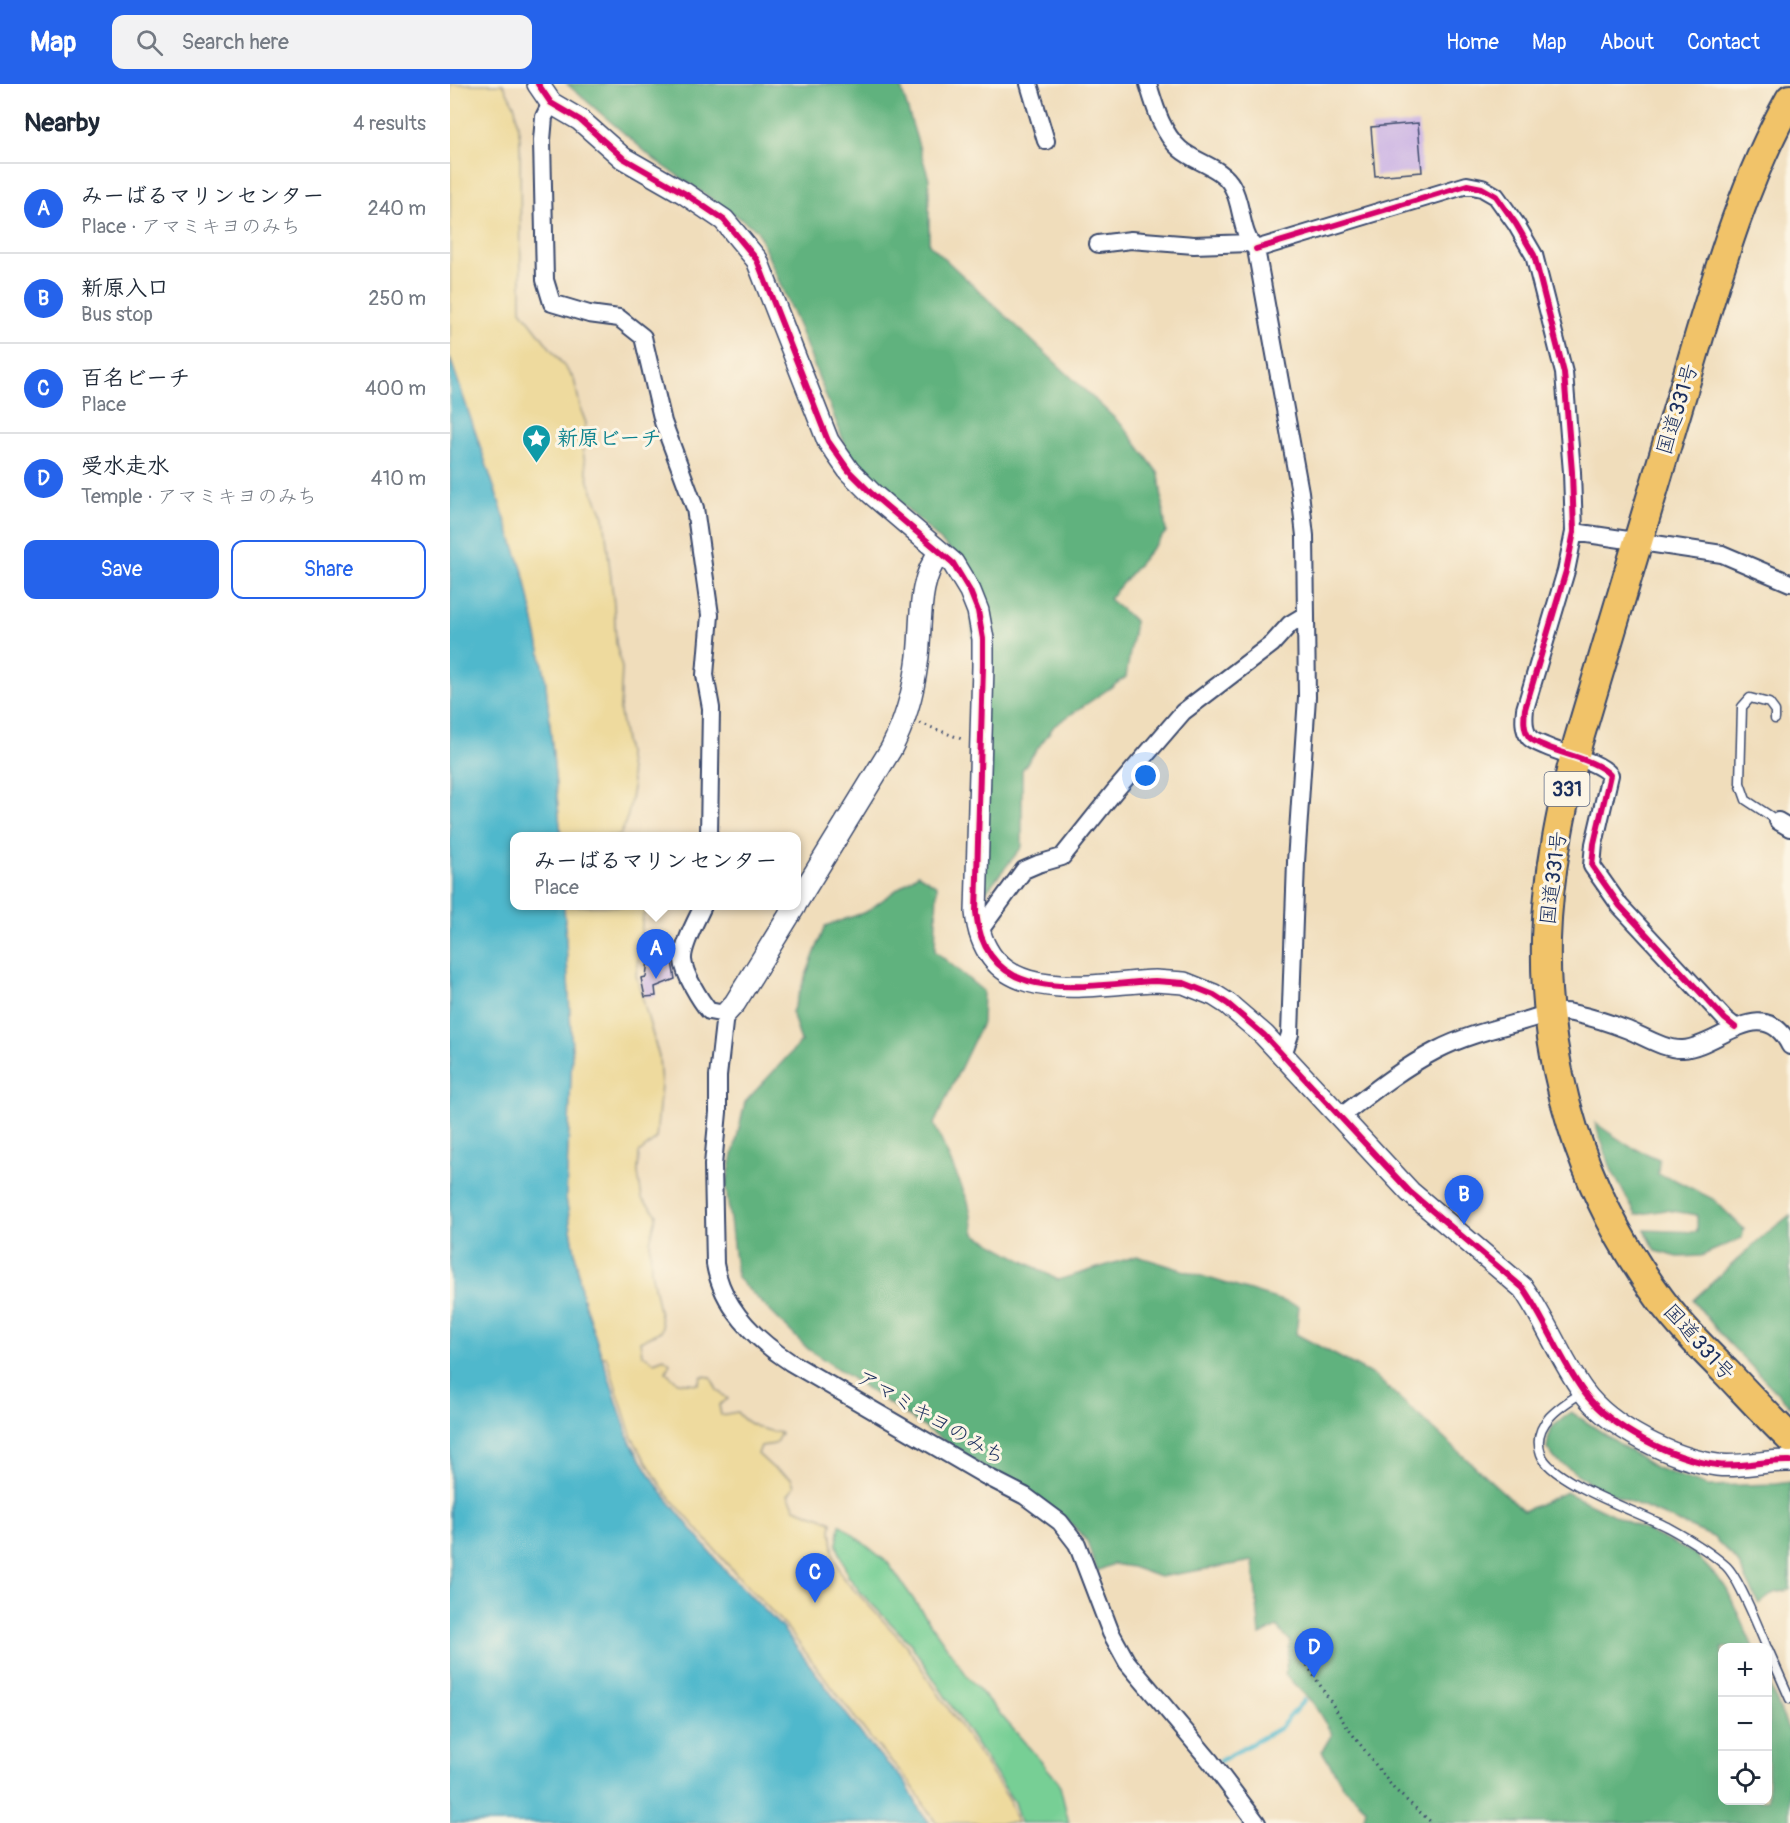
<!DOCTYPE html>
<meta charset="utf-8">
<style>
:root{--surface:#fff;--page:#f2f2f3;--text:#1f2937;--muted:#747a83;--line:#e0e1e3;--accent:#2563eb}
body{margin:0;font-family:Pangolin,"Klee One",sans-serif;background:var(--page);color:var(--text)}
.controls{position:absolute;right:18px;bottom:18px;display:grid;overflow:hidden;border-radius:12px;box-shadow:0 6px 24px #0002}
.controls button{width:54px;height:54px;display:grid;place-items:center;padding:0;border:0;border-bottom:2px solid var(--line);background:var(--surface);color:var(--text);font:30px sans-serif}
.you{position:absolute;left:696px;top:692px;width:21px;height:21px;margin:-15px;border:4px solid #fff;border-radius:50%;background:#1a73e8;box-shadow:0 0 0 9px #1a73e833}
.badge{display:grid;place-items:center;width:39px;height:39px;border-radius:50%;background:var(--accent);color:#fff;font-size:20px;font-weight:700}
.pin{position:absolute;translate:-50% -50px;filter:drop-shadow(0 2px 3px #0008)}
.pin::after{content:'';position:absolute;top:32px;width:21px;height:18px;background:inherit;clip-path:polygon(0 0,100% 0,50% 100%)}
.popup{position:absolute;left:60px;top:748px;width:291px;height:78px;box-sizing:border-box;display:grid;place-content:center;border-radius:12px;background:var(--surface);filter:drop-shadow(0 2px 4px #0005);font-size:20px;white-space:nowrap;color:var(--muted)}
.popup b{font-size:22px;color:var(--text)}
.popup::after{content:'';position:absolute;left:50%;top:100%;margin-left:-12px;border:12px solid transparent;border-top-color:var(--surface)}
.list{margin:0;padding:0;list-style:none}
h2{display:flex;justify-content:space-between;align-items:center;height:78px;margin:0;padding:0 24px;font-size:26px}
h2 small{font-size:20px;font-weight:400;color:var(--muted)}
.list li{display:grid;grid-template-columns:39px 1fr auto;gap:18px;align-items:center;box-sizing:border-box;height:90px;padding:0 24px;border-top:2px solid var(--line)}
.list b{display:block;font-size:22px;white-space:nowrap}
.list p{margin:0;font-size:20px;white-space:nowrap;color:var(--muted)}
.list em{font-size:20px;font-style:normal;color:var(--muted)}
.actions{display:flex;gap:12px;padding:18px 24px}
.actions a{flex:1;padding:14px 0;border:2px solid var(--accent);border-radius:12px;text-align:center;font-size:21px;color:var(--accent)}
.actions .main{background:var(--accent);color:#fff}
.icon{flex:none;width:33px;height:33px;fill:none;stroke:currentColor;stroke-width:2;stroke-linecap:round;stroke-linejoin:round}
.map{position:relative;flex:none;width:1340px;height:1739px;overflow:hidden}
header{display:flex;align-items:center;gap:36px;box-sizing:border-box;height:84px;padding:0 30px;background:var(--accent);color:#fff}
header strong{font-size:28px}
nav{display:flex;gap:33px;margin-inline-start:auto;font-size:21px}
.search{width:420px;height:54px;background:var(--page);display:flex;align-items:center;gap:15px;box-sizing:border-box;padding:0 21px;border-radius:12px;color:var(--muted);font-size:22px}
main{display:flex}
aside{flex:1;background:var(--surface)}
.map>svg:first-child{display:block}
.green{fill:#77cf95;stroke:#497f7a;stroke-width:1.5}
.forest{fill:#61b27e;stroke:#3e706e;stroke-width:1.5}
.sand{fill:#eeda9e;stroke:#84847e;stroke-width:1.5}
.water{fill:#4fb8cc;stroke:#357495;stroke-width:1.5}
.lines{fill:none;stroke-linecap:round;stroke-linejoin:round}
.stream{stroke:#4fb8cc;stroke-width:4.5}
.building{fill:#c7aee4}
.service-casing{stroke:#3b496c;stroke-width:11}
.minor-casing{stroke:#3b496c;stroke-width:20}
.tertiary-casing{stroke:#3b496c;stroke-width:24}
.trunk-casing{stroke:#3b496c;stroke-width:32}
.path{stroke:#3b496c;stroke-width:3;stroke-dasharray:1.5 4.5;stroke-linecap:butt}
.service{stroke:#fff;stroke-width:8}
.minor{stroke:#fff;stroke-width:16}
.tertiary{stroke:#fff;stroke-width:21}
.trunk{stroke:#f1c369;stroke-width:28}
.cycleway-casing{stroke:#fcf5e5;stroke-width:10}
.cycleway{stroke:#d6006c;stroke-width:6}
.labels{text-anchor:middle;stroke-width:6;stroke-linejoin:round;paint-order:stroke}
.shield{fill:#fcf5e5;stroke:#5e6a86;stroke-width:1.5}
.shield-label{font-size:20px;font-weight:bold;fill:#1b2f5e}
.street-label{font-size:21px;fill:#1b2f5e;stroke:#fcf5e5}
.culture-label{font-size:21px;font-weight:bold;fill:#0d838f;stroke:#fcf5e5;text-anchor:start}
</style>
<header>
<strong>Map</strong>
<div class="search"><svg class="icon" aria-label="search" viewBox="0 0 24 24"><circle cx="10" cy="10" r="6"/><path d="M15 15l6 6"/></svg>Search here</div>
<nav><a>Home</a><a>Map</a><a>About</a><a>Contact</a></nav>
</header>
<main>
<aside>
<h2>Nearby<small>4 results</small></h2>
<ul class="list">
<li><span class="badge">A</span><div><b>みーばるマリンセンター</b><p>Place · アマミキヨのみち</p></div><em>240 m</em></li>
<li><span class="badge">B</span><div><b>新原入口</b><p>Bus stop</p></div><em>250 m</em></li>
<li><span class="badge">C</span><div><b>百名ビーチ</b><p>Place</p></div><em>400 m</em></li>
<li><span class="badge">D</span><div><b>受水走水</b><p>Temple · アマミキヨのみち</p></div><em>410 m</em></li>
</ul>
<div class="actions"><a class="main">Save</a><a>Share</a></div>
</aside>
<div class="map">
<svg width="1340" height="1739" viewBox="0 0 1340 1739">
<rect width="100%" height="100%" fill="#fcf5e5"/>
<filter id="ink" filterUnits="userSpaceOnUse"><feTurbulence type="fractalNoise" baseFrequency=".0167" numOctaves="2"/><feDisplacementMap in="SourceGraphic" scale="12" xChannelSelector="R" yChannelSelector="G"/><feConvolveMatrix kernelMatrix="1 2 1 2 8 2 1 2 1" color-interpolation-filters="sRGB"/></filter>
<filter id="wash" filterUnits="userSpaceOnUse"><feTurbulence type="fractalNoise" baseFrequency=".008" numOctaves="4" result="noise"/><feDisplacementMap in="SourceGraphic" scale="24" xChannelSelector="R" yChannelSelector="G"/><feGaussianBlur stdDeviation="1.35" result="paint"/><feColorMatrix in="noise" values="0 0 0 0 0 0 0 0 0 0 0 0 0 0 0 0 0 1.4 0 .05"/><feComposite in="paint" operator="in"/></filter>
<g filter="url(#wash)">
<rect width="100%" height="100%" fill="#f0ddbb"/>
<!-- green -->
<path class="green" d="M390 1440 438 1479 518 1593 609 1698 619 1739H570L564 1718 461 1560 413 1511 398 1492 387 1461Z"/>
<!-- forest -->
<path class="forest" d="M117 0H450L479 95V160L674 343 709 390 716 448 659 515 685 537 676 593 604 642 572 686V763L533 811 538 700 516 481 432 401 400 373 350 246 307 146 205 76Z
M468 790 487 802 485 867 533 907 532 939 484 1040 518 1117 525 1150 608 1196 687 1172 849 1222 846 1250 925 1292 1074 1427 1116 1408 1245 1470 1276 1503 1303 1563 1272 1564V1716H1318V1598L1339 1647 1340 1739H913L916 1724 893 1702 872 1667 882 1650 863 1619 835 1591 840 1557 827 1543 810 1551 803 1477 710 1493 682 1483 663 1480 647 1487 637 1457 616 1434 541 1388 358 1265 287 1194 276 1102 295 1018 351 958 342 928 375 842 416 828Z
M1145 1039 1179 1062 1209 1075 1208 1090 1225 1096 1263 1115 1294 1145 1292 1154 1251 1172 1228 1173 1206 1167 1195 1146 1247 1148V1131L1216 1126 1186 1131 1162 1087Z
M1340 1131V1322L1271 1251 1243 1216 1312 1153Z
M1121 1328 1206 1384 1258 1402 1326 1400 1340 1398V1506L1324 1509 1309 1520 1287 1477 1263 1453 1145 1402 1105 1375 1097 1364 1100 1345Z"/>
<!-- sand -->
<path class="sand" d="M0 0H53L65 23 70 54 71 226 124 295 131 326 136 339 132 363 139 398 154 433 164 521 166 559 172 584 170 628 183 704 178 731 170 752H111L95 591 75 494 0 274Z
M114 822H200L193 832 186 891 209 973 211 1001 206 1055 189 1069 188 1089 192 1115 207 1130 200 1157 201 1187 212 1242 211 1247 190 1257 192 1270 204 1278 214 1274 220 1279 216 1288 228 1298 248 1300 252 1292 261 1293 267 1306 278 1315 269 1321 271 1331 287 1328C297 1342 314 1346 331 1349L325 1360 311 1362 308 1370 323 1384 341 1394 344 1402 338 1411 345 1424 382 1438 381 1446 384 1473 393 1494 456 1561 558 1714 567 1739H486L459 1697 421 1655 337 1544 277 1480 215 1408 182 1354 156 1272 152 1274 132 1212 116 1114 122 967Z"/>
<!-- water -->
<path class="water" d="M0 274 75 494 95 591 111 752H65V822H114L122 967 116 1114 132 1212 180 1358 212 1409 273 1484 332 1544 418 1659 455 1698 472 1730 480 1739H0Z"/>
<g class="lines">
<!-- stream -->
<path class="stream" d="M770 1677 830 1644 854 1616"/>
</g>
<g id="blocks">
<!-- building -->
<path class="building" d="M968 39 972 88 925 92 921 43Z
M221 873 225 895 205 903 206 912 195 913 191 894 196 893 198 876Z"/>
</g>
</g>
<g filter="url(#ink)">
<use href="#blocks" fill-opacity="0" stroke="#3b496c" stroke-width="1.5"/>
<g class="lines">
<defs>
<path id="service" d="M1325 635V627L1319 619 1300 614 1292 623 1290 699 1296 716 1328 737
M1133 1308C1112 1321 1080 1340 1091 1370 1100 1398 1192 1429 1219 1444 1239 1455 1259 1467 1276 1482 1289 1494 1309 1545 1317 1564
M1318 1565 1340 1615"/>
<path id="minor" d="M579 0 596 57
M698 0C705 23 712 49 730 65 746 79 772 83 782 102 793 121 790 151 806 165L850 408 855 452 857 613 846 778 840 950 833 971
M101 19 94 33 92 56 95 196 102 219 139 230 169 234 193 253 213 338 245 424 260 531 255 591 261 624 259 752
M648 160 681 156 744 161 800 159
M806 165 1017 101 1032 104 1046 112 1066 140 1084 171 1114 289 1122 388 1124 448 1116 487 1075 625C1074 634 1073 645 1079 653 1082 657 1090 660 1095 662 1114 671 1147 676 1160 691L1144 760 1142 782 1170 822 1275 935 1285 943
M1124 448 1272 470 1340 499
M1328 737 1340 744
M253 822C247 835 232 862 233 876 234 890 250 916 259 927L275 930 268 992V1028L263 1081 265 1180C272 1222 305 1255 340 1278L536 1392 575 1412 610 1438 627 1460 661 1549 677 1578 761 1678 807 1739
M528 849 574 786 588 780 612 773 664 708 733 628 822 560 840 540 855 531
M890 1033C921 1009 952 984 987 966 1014 952 1044 945 1073 937 1088 933 1106 925 1122 929 1141 933 1160 939 1178 946 1195 953 1215 966 1233 965 1268 963 1314 908 1340 962"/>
<path id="tertiary" d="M88 0 101 19 130 36 173 74 234 109 274 136 307 176 378 357 399 387 421 409 503 479 520 507 528 527 533 555V582L526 828C536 926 636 900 705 897L734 899 764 911 778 920 814 951 960 1108 1073 1204C1096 1237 1110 1275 1133 1307 1160 1344 1223 1375 1267 1381 1291 1384 1316 1376 1340 1377
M347 818 441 665C455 638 463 610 467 580 473 542 465 500 490 468
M275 930 285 919 345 822"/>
<path id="trunk" d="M1340 15C1290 104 1264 203 1235 300 1199 420 1163 539 1128 658 1112 723 1098 788 1096 855 1093 985 1133 1110 1210 1215 1230 1242 1254 1266 1277 1289 1298 1311 1318 1333 1340 1354"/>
</defs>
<!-- service casing -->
<use href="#service" class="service-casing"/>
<!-- minor casing -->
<use href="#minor" class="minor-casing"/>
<!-- tertiary casing -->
<use href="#tertiary" class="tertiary-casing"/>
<!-- trunk casing -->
<use href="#trunk" class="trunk-casing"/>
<!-- path -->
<path class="path" d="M470 639 514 656
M857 1581 897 1643 944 1705 982 1739"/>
<!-- service -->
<use href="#service" class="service"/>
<!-- minor -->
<use href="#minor" class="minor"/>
<!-- tertiary -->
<use href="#tertiary" class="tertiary"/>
<!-- trunk -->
<use href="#trunk" class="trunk"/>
<defs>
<path id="cycleway" d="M88 0 101 19 130 36 173 74 234 109 274 136 307 176 378 357 399 387 421 409 503 479 520 507 528 527 533 555V582L526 828C536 926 636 900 705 897L734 899 764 911 778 920 814 951 960 1108 1073 1204C1096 1237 1110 1275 1133 1307 1160 1344 1223 1375 1267 1381 1291 1384 1316 1376 1340 1377
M806 165 1017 101 1032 104 1046 112 1066 140 1084 171 1114 289 1122 388 1124 448 1116 487 1075 625C1074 634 1073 645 1079 653 1082 657 1090 660 1095 662 1114 671 1147 676 1160 691L1144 760 1142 782 1170 822 1275 935 1285 943"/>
</defs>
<!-- cycleway casing -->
<use href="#cycleway" class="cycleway-casing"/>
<!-- cycleway -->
<use href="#cycleway" class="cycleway"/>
</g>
</g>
<!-- icons -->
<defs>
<symbol id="sight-pin" viewBox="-11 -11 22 30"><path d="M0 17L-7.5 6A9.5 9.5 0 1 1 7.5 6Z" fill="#0f9aa8" stroke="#fcf5e5"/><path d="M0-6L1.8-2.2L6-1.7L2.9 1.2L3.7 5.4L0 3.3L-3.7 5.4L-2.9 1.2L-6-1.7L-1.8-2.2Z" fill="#fff"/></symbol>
</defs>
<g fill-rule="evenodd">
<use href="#sight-pin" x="70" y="338" width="33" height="45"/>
</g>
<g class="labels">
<!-- shield labels -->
<rect class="shield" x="1094.5" y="688" width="45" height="34" rx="4.5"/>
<g class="shield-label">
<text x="1117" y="712">331</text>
</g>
<!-- street labels -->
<g class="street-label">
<text transform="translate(1227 325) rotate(-73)" y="7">国道331号</text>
<text transform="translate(1103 794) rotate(-83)" y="7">国道331号</text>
<text transform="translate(1249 1258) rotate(48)" y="7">国道331号</text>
<text transform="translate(481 1333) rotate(30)" y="7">アマミキヨのみち</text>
</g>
<!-- culture labels -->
<g class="culture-label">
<text x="107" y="361">新原ビーチ</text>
</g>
</g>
</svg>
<div class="controls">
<button>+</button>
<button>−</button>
<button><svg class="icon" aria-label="locate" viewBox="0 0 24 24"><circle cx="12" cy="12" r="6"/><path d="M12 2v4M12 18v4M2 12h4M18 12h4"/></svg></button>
</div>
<div class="you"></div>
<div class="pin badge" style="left:206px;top:895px">A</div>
<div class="popup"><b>みーばるマリンセンター</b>Place</div>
<div class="pin badge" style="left:1014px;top:1141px">B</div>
<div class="pin badge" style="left:365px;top:1519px">C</div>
<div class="pin badge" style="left:864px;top:1594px">D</div>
</div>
</main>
